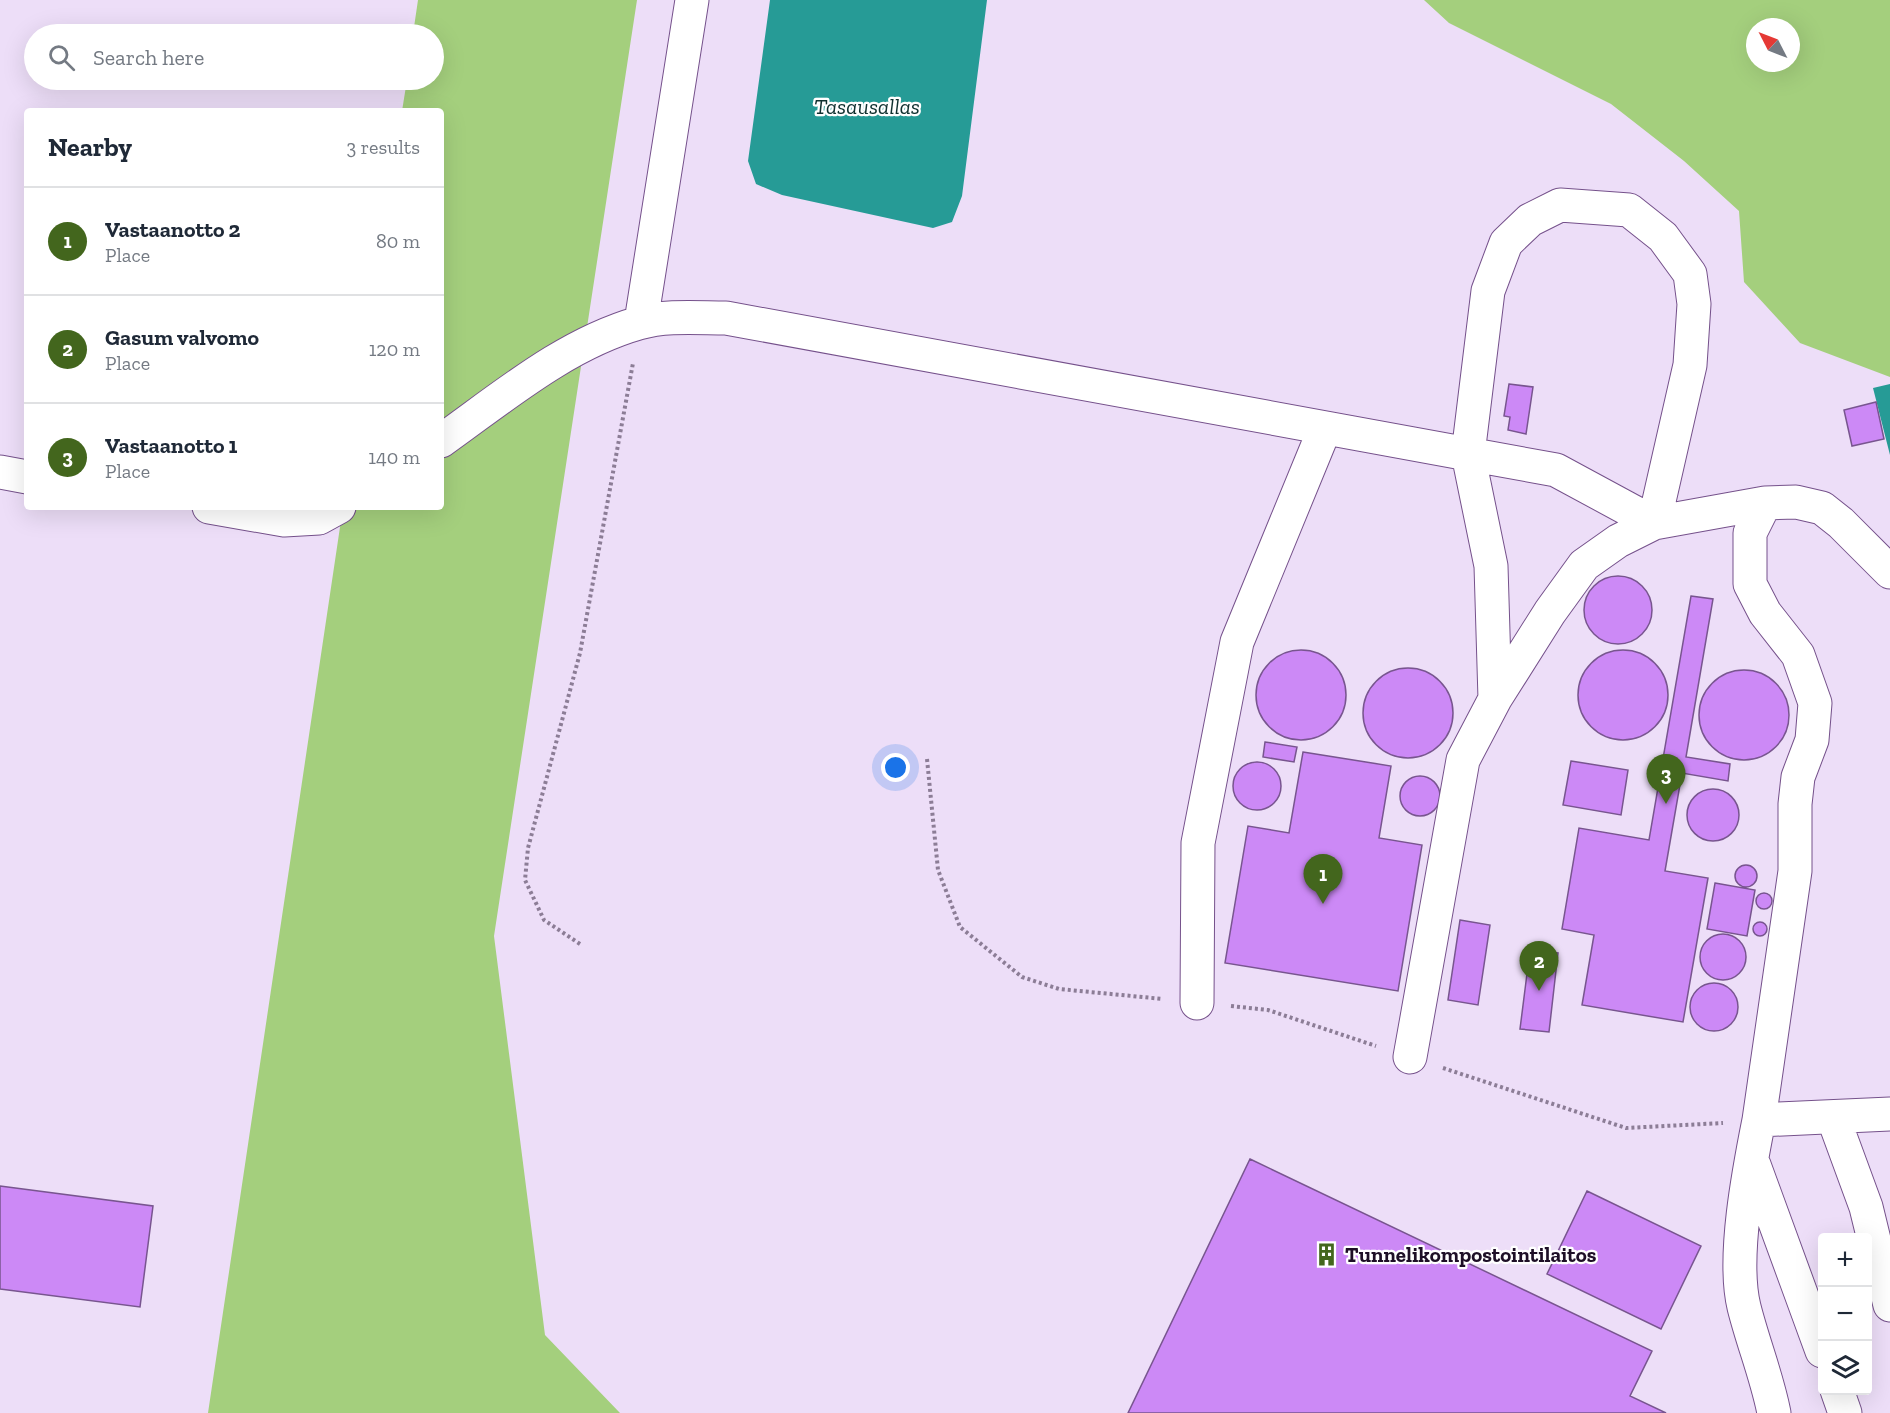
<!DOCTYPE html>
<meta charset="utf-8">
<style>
:root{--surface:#fff;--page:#f6f6f7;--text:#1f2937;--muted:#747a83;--line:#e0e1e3;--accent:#43661d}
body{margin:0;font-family:"Zilla Slab",serif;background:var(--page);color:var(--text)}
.controls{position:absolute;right:18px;bottom:18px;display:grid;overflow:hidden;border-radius:6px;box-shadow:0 6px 24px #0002}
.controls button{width:54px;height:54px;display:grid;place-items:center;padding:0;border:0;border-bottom:2px solid var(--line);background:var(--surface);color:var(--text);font:30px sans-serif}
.compass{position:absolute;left:1746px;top:18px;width:54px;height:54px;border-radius:50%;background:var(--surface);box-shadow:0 6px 24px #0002;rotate:312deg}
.you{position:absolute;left:896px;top:768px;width:21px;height:21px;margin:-15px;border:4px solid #fff;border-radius:50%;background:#1a73e8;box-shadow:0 0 0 9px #1a73e833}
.badge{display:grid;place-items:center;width:39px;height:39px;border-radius:50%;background:var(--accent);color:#fff;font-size:20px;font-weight:700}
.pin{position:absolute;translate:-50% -50px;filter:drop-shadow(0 2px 3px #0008)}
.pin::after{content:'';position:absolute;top:32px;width:21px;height:18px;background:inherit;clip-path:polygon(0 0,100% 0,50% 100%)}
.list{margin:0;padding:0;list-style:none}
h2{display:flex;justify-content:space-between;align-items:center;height:78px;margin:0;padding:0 24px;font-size:26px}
h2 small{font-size:20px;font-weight:400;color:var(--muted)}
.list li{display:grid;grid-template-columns:39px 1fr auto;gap:18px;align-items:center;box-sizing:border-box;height:108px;padding:0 24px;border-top:2px solid var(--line)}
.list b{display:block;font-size:22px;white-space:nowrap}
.list p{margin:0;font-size:20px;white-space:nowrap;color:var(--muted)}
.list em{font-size:20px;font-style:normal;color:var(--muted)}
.icon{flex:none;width:33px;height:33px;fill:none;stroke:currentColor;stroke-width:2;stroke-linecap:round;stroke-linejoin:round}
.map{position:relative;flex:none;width:1890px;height:1413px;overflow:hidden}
.search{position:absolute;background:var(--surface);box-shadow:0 6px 24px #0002;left:24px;top:24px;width:420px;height:66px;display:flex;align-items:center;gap:15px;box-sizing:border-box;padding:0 21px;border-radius:33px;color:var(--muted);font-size:22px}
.panel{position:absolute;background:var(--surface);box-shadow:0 6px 24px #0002;left:24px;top:108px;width:420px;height:402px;border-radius:6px}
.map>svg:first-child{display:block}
.green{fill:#a4cf7d;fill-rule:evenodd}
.water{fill:#269b96}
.building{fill:#cc89f6;stroke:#78558f;stroke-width:1.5}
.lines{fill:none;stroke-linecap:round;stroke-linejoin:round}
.minor-casing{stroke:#75518b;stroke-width:35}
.path{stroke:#8c7d96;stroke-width:4;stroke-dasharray:3 3;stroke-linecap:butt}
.minor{stroke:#fff;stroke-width:33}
.labels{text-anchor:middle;stroke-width:4.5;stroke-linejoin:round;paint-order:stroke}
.poi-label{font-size:21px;font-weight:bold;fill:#1e0f27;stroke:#fff;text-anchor:start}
.water-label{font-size:22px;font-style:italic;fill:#103130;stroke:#fff}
</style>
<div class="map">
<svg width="1890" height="1413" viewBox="0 0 1890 1413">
<rect width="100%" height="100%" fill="#eddef8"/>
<!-- green -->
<path class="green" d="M418 0H637L494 936 545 1335 620 1413H208L343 507H441V111H402L407 80H434V34H413Z
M1424 0H1890V377L1800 343 1744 282 1739 211 1684 161 1611 104 1449 23ZM1755 27H1791V63H1755Z"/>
<!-- water -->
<path class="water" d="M770 0H987L962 196 952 222 933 228 782 195 756 184 748 161Z
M1890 384V455L1873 388Z"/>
<!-- building -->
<path class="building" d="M1509 384 1533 387 1526 434 1508 430 1510 417 1504 416Z
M1876 402 1884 439 1852 446 1844 410Z
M1584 610a34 34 0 1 1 68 0a34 34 0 1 1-68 0Z
M1691 596 1713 599 1686 757 1730 764 1728 781 1682 773 1665 871 1708 878 1683 1022 1582 1005 1594 935 1562 929 1579 828 1649 840Z
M1256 695a45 45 0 1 1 90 0a45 45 0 1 1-90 0Z
M1578 695a45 45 0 1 1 90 0a45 45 0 1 1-90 0Z
M1363 713a45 45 0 1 1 90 0a45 45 0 1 1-90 0Z
M1699 715a45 45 0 1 1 90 0a45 45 0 1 1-90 0Z
M1265 742 1297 747 1294 762 1263 757Z
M1303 752 1391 766 1379 838 1422 845 1398 991 1225 963 1248 826 1289 833Z
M1571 761 1628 770 1621 815 1563 805Z
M1233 786a24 24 0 1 1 48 0a24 24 0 1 1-48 0Z
M1400 796a20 20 0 1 1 40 0a20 20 0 1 1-40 0Z
M1687 815a26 26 0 1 1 52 0a26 26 0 1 1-52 0Z
M1735 876a11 11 0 1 1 22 0a11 11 0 1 1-22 0Z
M1715 883 1755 890 1747 936 1707 929Z
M1756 901a8 8 0 1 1 16 0a8 8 0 1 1-16 0Z
M1460 920 1490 925 1478 1005 1448 1000Z
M1753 929a7 7 0 1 1 14 0a7 7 0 1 1-14 0Z
M1700 957a23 23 0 1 1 46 0a23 23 0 1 1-46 0Z
M1530 950 1558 953 1549 1032 1520 1029Z
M1690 1007a24 24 0 1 1 48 0a24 24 0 1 1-48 0Z
M1250 1159 1652 1351 1630 1396 1666 1413H1128Z
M0 1186 153 1206 140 1307 0 1289Z
M1587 1191 1701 1246 1661 1329 1547 1274Z"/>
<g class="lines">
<defs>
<path id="minor" d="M641 322 692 0
M441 441C503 397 565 344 639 323 666 315 698 318 726 318L1468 454 1556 470 1654 523 1690 365 1694 304 1690 274 1663 237 1629 210 1560 205 1530 220 1506 243 1488 291 1468 454 1491 566 1495 699
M0 472 27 477
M1765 503 1750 533V584L1765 613 1798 655 1815 703 1812 740 1798 777 1795 804V871L1759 1120C1749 1170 1732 1258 1744 1307 1753 1343 1767 1377 1774 1413
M209 507 284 520 319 518 339 507
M1197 1003 1198 843 1237 642 1325 428
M1410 1057 1463 760 1495 699 1550 612 1584 565 1618 541 1654 523 1765 503 1796 502 1822 508 1841 523 1890 572
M1833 1117 1866 1207 1890 1305
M1759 1120 1890 1114
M1754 1165 1822 1351
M1837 1390 1845 1413"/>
</defs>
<!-- minor casing -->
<use href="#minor" class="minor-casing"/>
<!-- path -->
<path class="path" d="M927 759 938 870 960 927 1022 977 1059 989 1163 999
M580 944 544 920 525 880 528 848 580 653 633 363
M1231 1006 1268 1010 1376 1046
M1443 1068 1626 1128 1723 1123"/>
<!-- minor -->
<use href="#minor" class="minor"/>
</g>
<!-- icons -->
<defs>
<symbol id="building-bare" viewBox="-9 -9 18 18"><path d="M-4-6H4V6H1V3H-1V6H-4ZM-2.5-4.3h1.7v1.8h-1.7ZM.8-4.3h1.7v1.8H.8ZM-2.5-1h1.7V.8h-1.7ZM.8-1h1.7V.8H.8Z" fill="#43661d" stroke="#fff" stroke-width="2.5" paint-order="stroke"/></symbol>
</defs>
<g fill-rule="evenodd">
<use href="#building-bare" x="1310" y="1238" width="33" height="33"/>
</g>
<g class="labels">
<!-- poi labels -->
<g class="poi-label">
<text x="1345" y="1262">Tunnelikompostointilaitos</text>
</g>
<!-- water labels -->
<g class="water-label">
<text x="867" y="114">Tasausallas</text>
</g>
</g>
</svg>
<div class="controls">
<button>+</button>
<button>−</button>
<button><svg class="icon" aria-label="layers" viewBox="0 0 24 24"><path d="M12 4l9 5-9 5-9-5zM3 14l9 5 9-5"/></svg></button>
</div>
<svg class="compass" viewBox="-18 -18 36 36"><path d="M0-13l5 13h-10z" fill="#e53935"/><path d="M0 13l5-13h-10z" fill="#747a83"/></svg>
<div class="you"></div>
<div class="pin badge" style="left:1323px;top:904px">1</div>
<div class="pin badge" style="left:1539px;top:991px">2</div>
<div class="pin badge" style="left:1666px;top:804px">3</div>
<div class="search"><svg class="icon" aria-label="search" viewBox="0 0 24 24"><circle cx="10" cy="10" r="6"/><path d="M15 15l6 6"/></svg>Search here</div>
<section class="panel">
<h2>Nearby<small>3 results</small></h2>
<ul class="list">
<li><span class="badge">1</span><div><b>Vastaanotto 2</b><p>Place</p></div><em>80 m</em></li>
<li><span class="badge">2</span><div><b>Gasum valvomo</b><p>Place</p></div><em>120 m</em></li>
<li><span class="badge">3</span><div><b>Vastaanotto 1</b><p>Place</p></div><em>140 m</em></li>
</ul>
</section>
</div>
